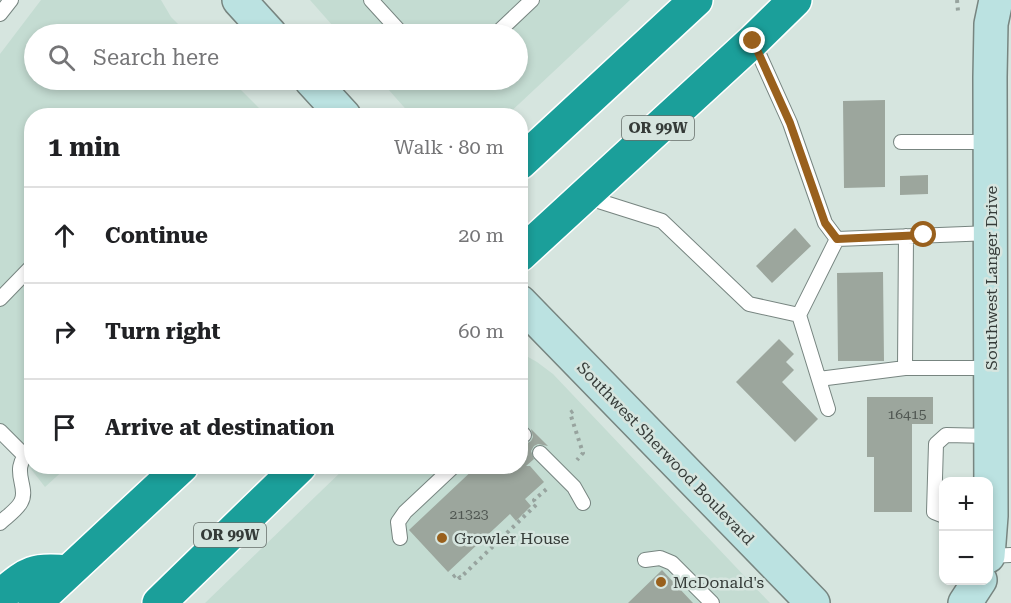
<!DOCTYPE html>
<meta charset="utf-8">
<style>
:root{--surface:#fff;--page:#f2f2f2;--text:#202124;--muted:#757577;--line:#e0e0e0}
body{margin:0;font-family:"Roboto Serif",serif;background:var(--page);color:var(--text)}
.controls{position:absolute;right:18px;bottom:18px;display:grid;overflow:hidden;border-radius:12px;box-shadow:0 3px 9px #0003}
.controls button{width:54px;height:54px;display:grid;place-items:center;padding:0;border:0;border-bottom:2px solid var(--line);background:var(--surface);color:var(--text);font:30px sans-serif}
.stop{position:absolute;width:18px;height:18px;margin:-14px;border:4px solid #99601d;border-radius:50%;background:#fff}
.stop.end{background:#99601d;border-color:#fff;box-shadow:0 2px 6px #0008}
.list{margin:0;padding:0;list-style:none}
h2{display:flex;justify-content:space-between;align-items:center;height:78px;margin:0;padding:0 24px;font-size:26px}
h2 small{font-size:20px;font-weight:400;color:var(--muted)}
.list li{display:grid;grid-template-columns:39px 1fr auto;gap:18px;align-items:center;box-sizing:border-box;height:96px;padding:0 24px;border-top:2px solid var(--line)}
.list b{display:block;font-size:22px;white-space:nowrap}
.list em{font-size:20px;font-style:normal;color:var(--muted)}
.icon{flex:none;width:33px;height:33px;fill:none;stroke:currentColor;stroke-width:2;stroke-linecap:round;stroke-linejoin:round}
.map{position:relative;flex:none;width:1011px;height:603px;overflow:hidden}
.search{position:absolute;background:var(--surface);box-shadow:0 3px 9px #0003;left:24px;top:24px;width:504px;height:66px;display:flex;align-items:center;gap:15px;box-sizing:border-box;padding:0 21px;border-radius:33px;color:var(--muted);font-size:22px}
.panel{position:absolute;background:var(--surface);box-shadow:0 3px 9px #0003;left:24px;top:108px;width:504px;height:366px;border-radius:24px}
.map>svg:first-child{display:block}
.built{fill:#c4dcd2}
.building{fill:#9ca69d}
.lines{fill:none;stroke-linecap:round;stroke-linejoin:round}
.lane-casing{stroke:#778580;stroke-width:16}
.secondary-casing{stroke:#778580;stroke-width:36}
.highway-casing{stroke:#fff;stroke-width:36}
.path{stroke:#97a39e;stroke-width:4;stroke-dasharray:3 4.5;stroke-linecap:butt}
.lane{stroke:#fff;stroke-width:14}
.secondary{stroke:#bbe2e1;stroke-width:33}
.highway{stroke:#1b9f9a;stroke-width:33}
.route{stroke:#99601d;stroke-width:8}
.poi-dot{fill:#99601d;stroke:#d6e5df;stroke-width:2}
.labels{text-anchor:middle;stroke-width:5;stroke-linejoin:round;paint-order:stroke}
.number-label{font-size:14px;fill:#4f5651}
.shield{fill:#d6e5df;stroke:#656e6a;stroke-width:1.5}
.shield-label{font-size:15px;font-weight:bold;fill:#353b38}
.street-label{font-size:16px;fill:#353b38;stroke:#d6e5df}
.poi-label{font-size:16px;fill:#353b38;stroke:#d6e5df;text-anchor:start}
</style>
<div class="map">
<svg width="1011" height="603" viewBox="0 0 1011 603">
<rect width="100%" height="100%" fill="#d6e5df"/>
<!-- built -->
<path class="built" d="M41 0H161L171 17 188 34H34V80H231L266 115 32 116V466L67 467 45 487 0 429V54Z
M310 0H630L506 116 411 115 380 80H518V34H340Z
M521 353 537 362 553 374 770 603H205L346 467 520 466Z"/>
<!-- building -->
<path class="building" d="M885 100V187L844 188 843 101Z
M928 175V194L900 195V176Z
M795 228 811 246 772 283 756 266Z
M883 272 884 361H838L837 273Z
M779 339 794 354 786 362 794 370 782 382 818 419 795 442 736 382Z
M867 397H933V424H912V512H874V457H867Z
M531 429 548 446 538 444 534 446 531 451 534 459 526 466H530L544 482 525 499 531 506 516 521 510 514 448 572 409 530 477 466H520V443L526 444 531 441 533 437Z
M662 570 693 603H628Z"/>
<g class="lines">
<defs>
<path id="lane" d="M371 0 402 34
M0 14 11 0
M496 34 532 0
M753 41 790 123 825 223 837 239 991 233
M901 142H990
M586 197 662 221 749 304 799 315 837 239
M906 236 905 368H991
M0 299 32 266
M799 315 828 409
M819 379 905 368
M0 431 24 455
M520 431 524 435
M540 453 574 487 583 503
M944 516 934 512 936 444 946 435 991 436
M0 523C6 517 17 510 21 502 30 486 7 470 32 448
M400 538 398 522 405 512 454 466
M988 556 1011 555
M645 560 660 558 672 563 712 603"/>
<path id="secondary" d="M239 0 270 34
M311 80 344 116
M520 302 813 603
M988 556 991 516 990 77 991 24 996 0
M965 603 980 580"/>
<path id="highway" d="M520 163 696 0
M520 255 753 41 795 0
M0 596C27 574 31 568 67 572
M35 603 182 466
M159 603 300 466"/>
</defs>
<!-- lane casing -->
<use href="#lane" class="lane-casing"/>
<!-- secondary casing -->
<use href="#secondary" class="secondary-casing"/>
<!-- highway casing -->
<use href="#highway" class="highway-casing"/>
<!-- path -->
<path class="path" d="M957 0 958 11
M573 411 570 413 583 453 577 460
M453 577 457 574 460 578 537 504 534 500 549 487"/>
<!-- lane -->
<use href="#lane" class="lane"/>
<!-- secondary -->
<use href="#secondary" class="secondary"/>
<!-- highway -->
<use href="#highway" class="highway"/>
</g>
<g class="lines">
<!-- route -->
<path class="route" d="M753 41 790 123 825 223 837 239 924 235"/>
</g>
<!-- markers -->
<g class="poi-dot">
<circle cx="442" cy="538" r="6"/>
<circle cx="661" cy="582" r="6"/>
</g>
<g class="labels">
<!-- number labels -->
<g class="number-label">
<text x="907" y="419">16415</text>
<text x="469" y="519">21323</text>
</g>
<!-- shield labels -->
<g class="shield">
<rect x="622" y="116" width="72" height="24" rx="4.5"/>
<rect x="194" y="523" width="72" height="24" rx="4.5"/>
</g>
<g class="shield-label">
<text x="658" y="133">OR 99W</text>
<text x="230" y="540">OR 99W</text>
</g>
<!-- street labels -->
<g class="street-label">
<text transform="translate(991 278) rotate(-90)" y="6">Southwest Langer Drive</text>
<text transform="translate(666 453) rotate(46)" y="6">Southwest Sherwood Boulevard</text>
</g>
<!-- poi labels -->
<g class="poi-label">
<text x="454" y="544">Growler House</text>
<text x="673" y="588">McDonald's</text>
</g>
</g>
</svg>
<div class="controls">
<button>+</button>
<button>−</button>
</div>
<div class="stop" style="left:924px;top:235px"></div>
<div class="stop end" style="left:753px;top:41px"></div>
<div class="search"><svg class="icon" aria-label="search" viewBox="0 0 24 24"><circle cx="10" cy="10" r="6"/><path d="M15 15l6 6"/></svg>Search here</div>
<section class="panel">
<h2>1 min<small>Walk · 80 m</small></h2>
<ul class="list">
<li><svg class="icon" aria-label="ahead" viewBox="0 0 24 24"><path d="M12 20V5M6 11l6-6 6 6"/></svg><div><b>Continue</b></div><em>20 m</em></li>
<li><svg class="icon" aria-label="right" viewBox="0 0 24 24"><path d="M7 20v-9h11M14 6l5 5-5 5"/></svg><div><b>Turn right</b></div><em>60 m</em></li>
<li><svg class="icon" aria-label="arrive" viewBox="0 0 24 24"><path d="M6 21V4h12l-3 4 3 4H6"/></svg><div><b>Arrive at destination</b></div></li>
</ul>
</section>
</div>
